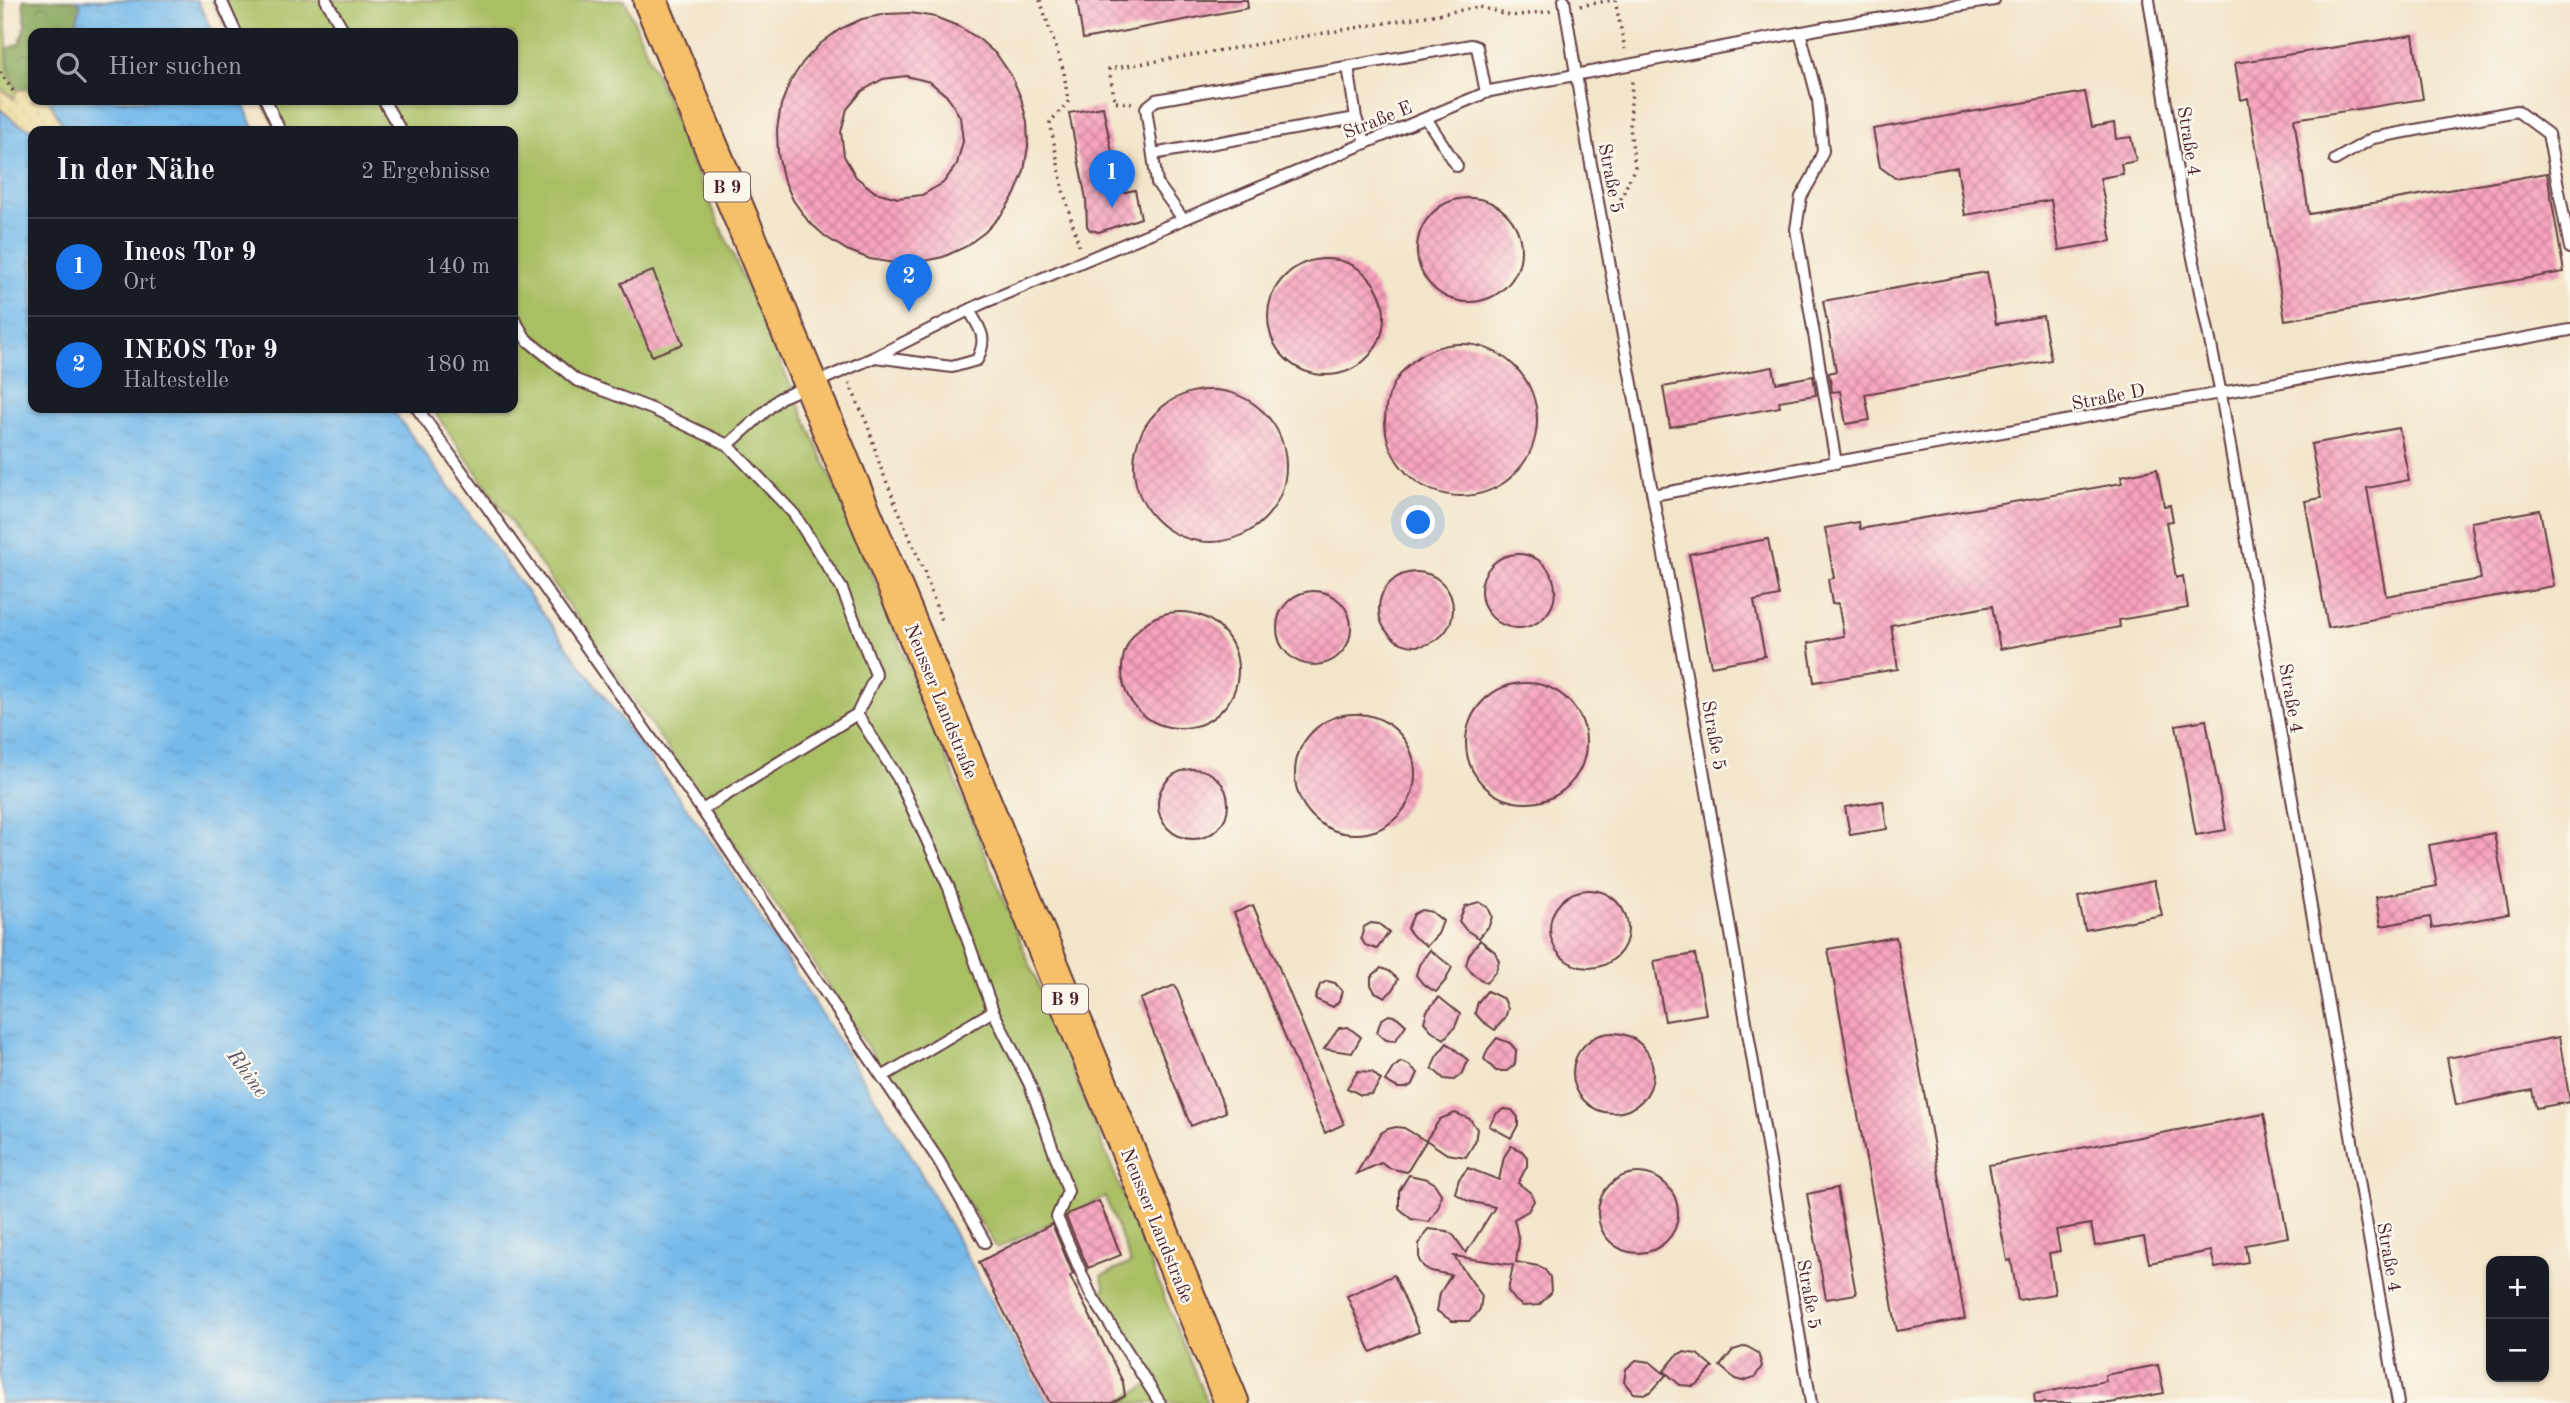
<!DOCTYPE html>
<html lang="de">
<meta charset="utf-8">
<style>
:root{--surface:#171b24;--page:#20242c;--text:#f1f3f6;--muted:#9ea1a6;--line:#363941;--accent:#1a73e8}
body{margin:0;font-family:"Old Standard TT",serif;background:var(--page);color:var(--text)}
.controls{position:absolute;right:21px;bottom:21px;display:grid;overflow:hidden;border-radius:14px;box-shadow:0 2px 5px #0004}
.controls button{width:63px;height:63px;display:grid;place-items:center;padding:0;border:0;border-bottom:2px solid var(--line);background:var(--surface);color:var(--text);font:35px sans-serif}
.you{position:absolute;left:1419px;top:523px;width:24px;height:24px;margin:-18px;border:5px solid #fff;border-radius:50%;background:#1a73e8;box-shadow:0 0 0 10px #1a73e833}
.badge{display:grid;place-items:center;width:46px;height:46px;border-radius:50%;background:var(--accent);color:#fff;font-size:23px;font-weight:700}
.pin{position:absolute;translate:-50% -58px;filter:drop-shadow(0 2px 4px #0008)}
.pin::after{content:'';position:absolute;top:37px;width:24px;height:21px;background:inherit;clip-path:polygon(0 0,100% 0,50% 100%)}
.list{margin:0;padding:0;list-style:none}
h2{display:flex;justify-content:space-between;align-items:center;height:91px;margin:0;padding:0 28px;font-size:30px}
h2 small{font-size:23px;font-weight:400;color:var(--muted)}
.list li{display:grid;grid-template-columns:46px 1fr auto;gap:21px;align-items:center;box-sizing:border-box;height:98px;padding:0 28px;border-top:2px solid var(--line)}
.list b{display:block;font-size:26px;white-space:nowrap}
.list p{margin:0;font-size:23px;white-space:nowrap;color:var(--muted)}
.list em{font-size:23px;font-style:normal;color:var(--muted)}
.icon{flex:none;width:38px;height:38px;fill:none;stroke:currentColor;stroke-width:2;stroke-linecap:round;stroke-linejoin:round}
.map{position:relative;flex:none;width:2570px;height:1403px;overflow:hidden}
.search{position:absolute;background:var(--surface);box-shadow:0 2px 5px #0004;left:28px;top:28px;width:490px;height:77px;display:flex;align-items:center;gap:18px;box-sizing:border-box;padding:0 24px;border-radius:14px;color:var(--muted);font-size:26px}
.panel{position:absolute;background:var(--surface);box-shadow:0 2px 5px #0004;left:28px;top:126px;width:490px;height:287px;border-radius:14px}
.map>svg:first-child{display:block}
.green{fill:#a9bf64;stroke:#7a6f48;stroke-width:2}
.forest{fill:url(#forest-crowns);stroke:#686242;stroke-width:2}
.sand{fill:url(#sand-dots);stroke:#9c7c64;stroke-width:2}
.water{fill:url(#water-ripples);stroke:#5f6c8b;stroke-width:2}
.building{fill:url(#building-cross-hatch);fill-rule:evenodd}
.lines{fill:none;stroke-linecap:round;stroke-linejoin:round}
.lane-casing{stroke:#633d43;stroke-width:14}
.primary-casing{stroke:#633d43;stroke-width:37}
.path{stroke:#633d43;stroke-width:3.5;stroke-dasharray:2 5;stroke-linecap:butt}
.lane{stroke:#fff;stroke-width:10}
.primary{stroke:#f6c06b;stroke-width:33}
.labels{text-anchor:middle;stroke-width:5;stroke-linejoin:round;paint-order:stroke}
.shield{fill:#fbf7ec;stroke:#7f6065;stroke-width:2}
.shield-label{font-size:18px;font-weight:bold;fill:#4a1f2b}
.street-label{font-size:19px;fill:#4a1f2b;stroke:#fbf7ec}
.water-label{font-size:21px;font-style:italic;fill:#59556e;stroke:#fbf7ec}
</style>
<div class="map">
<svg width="2570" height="1403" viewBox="0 0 2570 1403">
<defs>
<pattern id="forest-crowns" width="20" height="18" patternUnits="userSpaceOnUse" patternTransform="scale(1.75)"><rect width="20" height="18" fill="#86a65a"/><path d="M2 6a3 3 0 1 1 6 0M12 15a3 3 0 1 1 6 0" fill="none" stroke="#70874b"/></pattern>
<pattern id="sand-dots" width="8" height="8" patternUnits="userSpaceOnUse" patternTransform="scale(1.75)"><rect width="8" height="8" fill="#eeda9e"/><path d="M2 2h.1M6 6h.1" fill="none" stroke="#cebb88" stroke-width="1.8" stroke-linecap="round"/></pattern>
<pattern id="water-ripples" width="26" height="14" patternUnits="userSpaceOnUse" patternTransform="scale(1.75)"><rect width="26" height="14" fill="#74baeb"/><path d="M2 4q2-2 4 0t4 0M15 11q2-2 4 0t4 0" fill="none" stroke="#669fca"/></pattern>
<pattern id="building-cross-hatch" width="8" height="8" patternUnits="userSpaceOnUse" patternTransform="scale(1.75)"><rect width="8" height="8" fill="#f8a2be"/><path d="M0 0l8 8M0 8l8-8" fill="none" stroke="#cb839b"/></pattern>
</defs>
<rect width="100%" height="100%" fill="#fbf7ec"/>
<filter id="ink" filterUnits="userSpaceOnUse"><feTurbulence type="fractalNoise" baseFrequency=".0143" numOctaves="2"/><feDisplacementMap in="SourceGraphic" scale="14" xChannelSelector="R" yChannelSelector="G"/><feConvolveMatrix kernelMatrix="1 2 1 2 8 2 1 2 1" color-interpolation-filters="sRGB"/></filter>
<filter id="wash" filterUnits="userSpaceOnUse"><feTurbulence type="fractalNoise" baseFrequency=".00686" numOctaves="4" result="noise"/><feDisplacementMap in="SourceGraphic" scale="28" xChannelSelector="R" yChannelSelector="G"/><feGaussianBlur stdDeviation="1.57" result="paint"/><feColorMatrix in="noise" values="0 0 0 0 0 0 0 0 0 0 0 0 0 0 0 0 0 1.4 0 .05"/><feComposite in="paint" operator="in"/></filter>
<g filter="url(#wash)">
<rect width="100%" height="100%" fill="#f3e5ca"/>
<!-- green -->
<path class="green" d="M0 0H4L9 73 17 90 15 99 0 88Z
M212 0H625L702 185 852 525 1207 1403H1116L1157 1380 1101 1291 1105 1288 1101 1276 1131 1263 1105 1197 997 1248 782 914 432 408H513V131H277L262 100H513V33H229Z"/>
<!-- forest -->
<path class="forest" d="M23 0H76L81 4 74 33H33V90H17L9 73 7 49 20 43 25 24Z"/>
<!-- sand -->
<path class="sand" d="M0 88 14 99 17 90H33V100H49L64 127 61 131C30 131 23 129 0 109Z"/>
<!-- water -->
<path class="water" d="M76 0H197L213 33H74L81 4Z
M49 100H242L255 131H61L64 127Z
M0 109 16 123 35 131H33V408H391L716 848 909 1152 1048 1403H0Z"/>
<g id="blocks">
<!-- building -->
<path class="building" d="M1077 0H1247L1248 8 1083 39Z
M911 13 935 17 958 26 979 39 997 55 1011 75 1021 98 1027 122 1028 146 1024 171 1015 194 1002 214 985 232 965 247 943 257 919 262 894 263 870 259 847 250 826 237 808 221 793 200 783 178 778 154 777 129 781 105 790 82 803 62 820 44 840 29 862 19 886 14ZM906 76 930 82 948 97 960 117 963 141 957 164 943 183 922 195 898 198 875 192 856 177 844 156 841 132 847 109 862 91 883 79Z
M2413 35 2423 99 2294 119 2309 214 2547 173 2564 272 2285 320 2248 98 2241 100 2235 63Z
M2085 92 2092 127 2114 123 2116 139 2131 137 2136 161 2121 164 2123 174 2100 178 2112 241 2059 250 2051 200 1965 215 1957 167 1895 178 1880 167 1873 129Z
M1103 107 1120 193 1135 190 1141 218 1099 232 1090 230 1087 226 1086 199 1069 113Z
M1417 250a52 52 0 1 1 104 0a52 52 0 1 1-104 0Z
M1268 317a58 58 0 1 1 116 0a58 58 0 1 1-116 0Z
M653 271 683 344 652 356 621 283Z
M1987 272 1996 324 2043 316 2051 360 1865 394 1870 420 1846 424 1840 391 1832 392 1829 373 1836 371 1823 301Z
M1385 420a76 76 0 1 1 152 0a76 76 0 1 1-152 0Z
M1773 367 1776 383 1813 376 1816 395 1779 401 1780 407 1670 427 1663 387Z
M1134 466a76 76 0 1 1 152 0a76 76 0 1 1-152 0Z
M2399 428 2409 480 2367 488 2386 596 2481 579 2471 522 2540 510 2554 586 2390 614V616L2328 628 2305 501 2321 498 2311 444Z
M2157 469 2164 506 2170 505 2173 521 2166 522 2176 578 2183 576 2188 608 2119 620 2120 627 2000 649 1992 606 1891 625 1898 669 1814 682 1808 643 1844 636 1838 603 1832 604 1828 579 1834 578 1825 528 1859 522 1860 529 2122 483 2121 476Z
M1768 539 1779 596 1754 601 1765 656 1711 666 1689 554Z
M1481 591a37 37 0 1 1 74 0a37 37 0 1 1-74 0Z
M1379 609a37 37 0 1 1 74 0a37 37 0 1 1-74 0Z
M1277 628a37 37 0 1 1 74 0a37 37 0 1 1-74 0Z
M1122 670a58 58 0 1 1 116 0a58 58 0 1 1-116 0Z
M1466 743a60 60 0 1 1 120 0a60 60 0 1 1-120 0Z
M1295 774a60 60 0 1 1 120 0a60 60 0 1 1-120 0Z
M2206 720 2226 830 2196 835 2176 725Z
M1158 804a35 35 0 1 1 70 0a35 35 0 1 1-70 0Z
M1883 801 1887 829 1850 835 1845 807Z
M2494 833 2509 914 2432 928 2430 917 2381 926 2376 897 2437 886 2429 845Z
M2154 881 2162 915 2085 930 2078 897Z
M1550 929a39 39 0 1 1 78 0a39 39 0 1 1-78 0Z
M1479 902 1488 907 1492 916 1489 926 1479 938 1466 930 1459 921 1465 906Z
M1253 905 1344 1124 1325 1133 1234 913Z
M1422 910 1432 912 1443 921 1438 934 1427 946 1414 937 1407 929 1414 914Z
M1371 923 1379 924 1389 932 1377 949 1365 945 1361 938 1364 927Z
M1896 937 1965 1319 1897 1331 1828 949Z
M1480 940 1495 952 1499 961 1496 971 1486 983 1473 974 1466 965 1469 955Z
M1430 950 1452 967 1446 980 1436 992 1423 984 1416 975 1419 965Z
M1695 954 1706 1014 1665 1021 1654 961Z
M1381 968 1389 971 1398 979 1393 990 1385 997 1375 992 1371 985V977Z
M1327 981 1335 983 1342 991 1339 1001 1333 1007 1315 999 1320 985Z
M1175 985 1226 1112 1191 1126 1140 999Z
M1487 991 1504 999 1508 1008 1505 1018 1495 1030 1482 1021 1475 1013 1478 1002Z
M1439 997 1460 1014 1455 1027 1444 1039 1431 1030 1424 1022 1427 1011Z
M1389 1015 1397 1017 1406 1025 1395 1041 1386 1040 1377 1032 1381 1020Z
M1348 1027 1361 1037 1352 1053 1324 1049 1339 1028Z
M1573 1073a40 40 0 1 1 80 0a40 40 0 1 1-80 0Z
M2559 1037 2570 1102 2536 1108 2532 1090 2456 1105 2447 1058Z
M1497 1038 1510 1043 1516 1050 1515 1064 1507 1071H1496L1484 1059 1488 1049Z
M1447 1043 1468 1060 1463 1073 1454 1080 1444 1079 1432 1068 1436 1057Z
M1401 1062 1409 1065 1418 1073 1413 1084 1406 1088H1398L1385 1081 1393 1068Z
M1358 1071 1372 1072 1381 1080 1372 1094 1361 1095 1347 1088Z
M1504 1109 1512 1110 1518 1117V1125L1511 1138 1489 1126 1497 1113Z
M1455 1113 1470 1119 1477 1129 1475 1142 1466 1157 1447 1154 1426 1140 1440 1119Z
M2264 1114 2288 1237 2245 1245 2248 1262 2215 1268 2211 1251 2149 1263 2144 1237 2095 1246 2091 1224 2056 1230 2060 1251 2049 1253 2055 1294 2018 1300 2011 1260 2007 1261 1989 1165Z
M1396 1127 1404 1128 1426 1141 1407 1172 1389 1168 1381 1163 1356 1174 1381 1133 1388 1129Z
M1511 1146 1522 1151 1527 1157V1166L1518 1183 1531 1193 1534 1201 1528 1211 1514 1219 1519 1241 1516 1262 1538 1266 1545 1270 1550 1277 1551 1293 1539 1305 1523 1306 1516 1301 1508 1291 1513 1265 1454 1256 1482 1296 1480 1309 1475 1316 1469 1321H1452L1437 1311 1440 1293 1451 1275 1431 1271 1424 1267 1419 1260V1244L1428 1229 1447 1231 1454 1236 1466 1253 1495 1207 1468 1201 1455 1193 1459 1179 1468 1168 1499 1180 1504 1157Z
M1598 1213a40 40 0 1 1 80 0a40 40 0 1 1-80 0Z
M1409 1175 1427 1179 1434 1183 1441 1194 1439 1206 1429 1222 1411 1219 1399 1208V1191Z
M1837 1188 1856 1294 1826 1299 1807 1194Z
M1099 1201 1121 1255 1088 1268 1066 1217 1069 1213Z
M1052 1224 1073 1274 1070 1276 1123 1382 1125 1396 1112 1403H1050L979 1262Z
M1394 1275 1419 1332 1371 1352 1347 1296Z
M1746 1346 1758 1353 1762 1366 1755 1377 1742 1381 1735 1379 1720 1366 1733 1350Z
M1683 1352 1697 1354 1713 1367 1699 1383 1693 1386 1680 1385 1664 1371 1677 1355Z
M1636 1360 1650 1362 1666 1375 1652 1391 1646 1394 1633 1393 1624 1382 1626 1369Z
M2158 1365 2164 1393 2110 1403H2035L2034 1394 2106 1381 2105 1375Z"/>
</g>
</g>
<g filter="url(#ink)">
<use href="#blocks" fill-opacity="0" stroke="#633d43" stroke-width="2"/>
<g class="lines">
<defs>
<path id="lane" d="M221 0 236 33
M326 0 345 33
M1564 0 1588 148 1695 722 1811 1403
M2149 0 2184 214 2221 394 2398 1403
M1800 32 1818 100 1823 151 1813 176 1801 197 1796 229 1836 463
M1348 66 1356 118
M266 100 280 131
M383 100 401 131
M1426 118 1457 166
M1153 154 1356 118 1366 143
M2335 160 2373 138 2517 111 2548 134 2570 248
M1183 219 1157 183 1146 108 1156 100 1471 45 1477 47 1486 93
M513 317 526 339 576 380 652 409 728 445 780 398 875 357 981 304 1490 91 1834 26 1994 0
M875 357 952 367 977 360C988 338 981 330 969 310
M417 408 702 810 939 1161 985 1242
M1653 495 2570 330
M857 714 898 778 949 888 993 1011 1030 1085 1068 1191 1057 1217 1090 1293 1160 1403
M702 810 857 714 876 675 842 589 794 514 728 445
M882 1077 993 1011"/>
<path id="primary" d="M650 0 953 726 1232 1403"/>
</defs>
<!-- lane casing -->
<use href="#lane" class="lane-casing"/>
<!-- primary casing -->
<use href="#primary" class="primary-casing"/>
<!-- path -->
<path class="path" d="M1040 0 1064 72 1068 102 1050 122 1063 190 1079 246
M1615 0 1625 49
M1580 6 1612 0
M0 72 13 91
M1132 103 1115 102 1109 69 1480 7 1511 16 1551 11
M1615 212 1635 167 1630 127 1632 81
M849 383 868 426 880 466 925 574 942 623"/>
<!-- lane -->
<use href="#lane" class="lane"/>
<!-- primary -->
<use href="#primary" class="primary"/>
</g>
</g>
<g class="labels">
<!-- shield labels -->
<g class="shield">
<rect x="704" y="172.5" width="46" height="29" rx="5"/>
<rect x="1042" y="984.5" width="46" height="29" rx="5"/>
</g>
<g class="shield-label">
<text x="727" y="193">B 9</text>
<text x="1065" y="1005">B 9</text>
</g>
<!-- street labels -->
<g class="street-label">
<text transform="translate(1377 119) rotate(-22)" y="7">Straße E</text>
<text transform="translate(2190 141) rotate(81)" y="7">Straße 4</text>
<text transform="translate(1612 178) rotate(79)" y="7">Straße 5</text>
<text transform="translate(2108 396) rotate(-11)" y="7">Straße D</text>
<text transform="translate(2292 698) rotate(80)" y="7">Straße 4</text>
<text transform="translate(942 701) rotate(68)" y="7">Neusser Landstraße</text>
<text transform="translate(1715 735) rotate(80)" y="7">Straße 5</text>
<text transform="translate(1158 1225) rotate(68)" y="7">Neusser Landstraße</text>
<text transform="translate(2390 1257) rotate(80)" y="7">Straße 4</text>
<text transform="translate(1810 1294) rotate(80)" y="7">Straße 5</text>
</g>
<!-- water labels -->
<g class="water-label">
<text transform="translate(248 1073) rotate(54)" y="7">Rhine</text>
</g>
</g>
</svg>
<div class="controls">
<button>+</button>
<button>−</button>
</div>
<div class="you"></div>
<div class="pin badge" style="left:1112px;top:208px">1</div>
<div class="pin badge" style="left:909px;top:312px">2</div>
<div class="search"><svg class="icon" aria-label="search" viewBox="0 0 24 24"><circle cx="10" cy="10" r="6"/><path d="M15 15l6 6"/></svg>Hier suchen</div>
<section class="panel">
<h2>In der Nähe<small>2 Ergebnisse</small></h2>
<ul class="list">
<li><span class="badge">1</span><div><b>Ineos Tor 9</b><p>Ort</p></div><em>140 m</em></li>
<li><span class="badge">2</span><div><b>INEOS Tor 9</b><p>Haltestelle</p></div><em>180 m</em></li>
</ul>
</section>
</div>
